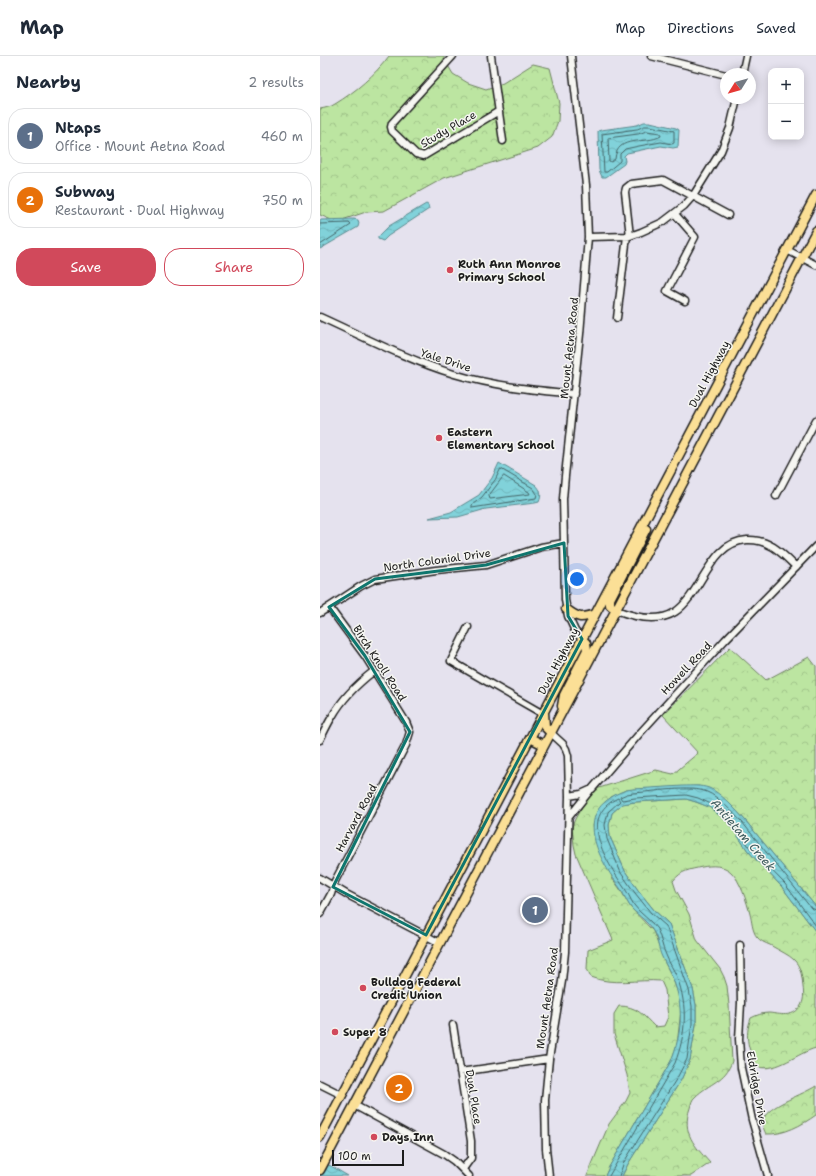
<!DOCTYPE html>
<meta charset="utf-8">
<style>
:root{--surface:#fff;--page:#f6f6f7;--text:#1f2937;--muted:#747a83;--line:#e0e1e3;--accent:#d1495b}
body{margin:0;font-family:"Shantell Sans",sans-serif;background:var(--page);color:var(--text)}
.controls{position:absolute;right:12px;top:12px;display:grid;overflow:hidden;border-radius:8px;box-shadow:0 2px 10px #0003}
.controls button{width:36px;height:36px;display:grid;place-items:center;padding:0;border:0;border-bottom:1px solid var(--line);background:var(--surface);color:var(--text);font:20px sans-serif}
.compass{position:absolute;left:400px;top:12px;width:36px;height:36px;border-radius:50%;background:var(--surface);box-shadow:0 2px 10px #0003;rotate:233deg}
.scale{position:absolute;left:12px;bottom:10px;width:72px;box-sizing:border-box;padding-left:4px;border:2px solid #1c1c1c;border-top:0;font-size:11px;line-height:14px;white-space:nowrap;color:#1c1c1c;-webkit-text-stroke:3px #f6f6f2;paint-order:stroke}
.you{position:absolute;left:257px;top:523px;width:14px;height:14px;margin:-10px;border:3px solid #fff;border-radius:50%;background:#1a73e8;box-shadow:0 0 0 6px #1a73e833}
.badge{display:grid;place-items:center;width:26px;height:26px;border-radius:50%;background:var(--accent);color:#fff;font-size:13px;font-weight:700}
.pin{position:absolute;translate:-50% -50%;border:2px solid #fff;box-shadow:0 1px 4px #0006}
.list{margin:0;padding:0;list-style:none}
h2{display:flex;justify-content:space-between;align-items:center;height:52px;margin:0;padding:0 16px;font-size:17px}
h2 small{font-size:13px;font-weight:400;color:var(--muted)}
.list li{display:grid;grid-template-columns:26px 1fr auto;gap:12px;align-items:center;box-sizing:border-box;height:56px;margin:0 8px 8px;padding:0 8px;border:1px solid var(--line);border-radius:16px}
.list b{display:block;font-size:15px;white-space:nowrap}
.list p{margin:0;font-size:13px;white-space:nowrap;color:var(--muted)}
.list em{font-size:13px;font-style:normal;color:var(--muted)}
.actions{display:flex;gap:8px;padding:12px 16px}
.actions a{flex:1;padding:9px 0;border:1px solid var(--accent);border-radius:16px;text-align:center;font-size:14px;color:var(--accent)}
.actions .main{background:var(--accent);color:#fff}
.map{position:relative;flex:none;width:496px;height:1120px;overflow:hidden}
header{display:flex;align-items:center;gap:24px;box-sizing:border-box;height:56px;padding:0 20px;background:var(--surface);border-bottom:1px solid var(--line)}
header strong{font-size:19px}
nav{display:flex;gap:22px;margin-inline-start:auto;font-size:14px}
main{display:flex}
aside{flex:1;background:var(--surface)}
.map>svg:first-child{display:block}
.forest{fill:url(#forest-crowns);stroke:#6c805e}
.water{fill:url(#water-waves);stroke:#59898e}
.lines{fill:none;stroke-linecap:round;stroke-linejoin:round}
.shore{stroke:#446568;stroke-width:1}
.minor-casing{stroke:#1c1c1c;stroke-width:9}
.major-casing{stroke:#1c1c1c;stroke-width:11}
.minor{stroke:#f6f6f2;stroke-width:6}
.major{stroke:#fbdf96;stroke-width:8}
.marked{fill:none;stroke:#0f766e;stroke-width:3;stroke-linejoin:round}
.poi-dot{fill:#d1495b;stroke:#f6f6f2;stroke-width:1.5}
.labels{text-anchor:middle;stroke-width:3;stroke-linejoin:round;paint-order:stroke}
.street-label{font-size:11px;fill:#1c1c1c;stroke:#f6f6f2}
.poi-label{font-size:11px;font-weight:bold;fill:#1c1c1c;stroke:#f6f6f2;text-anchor:start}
.water-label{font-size:12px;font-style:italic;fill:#3f5c5e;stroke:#f6f6f2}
</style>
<header>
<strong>Map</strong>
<nav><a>Map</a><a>Directions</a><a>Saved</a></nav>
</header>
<main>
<aside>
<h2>Nearby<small>2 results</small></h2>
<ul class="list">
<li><span class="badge" style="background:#5c6f8a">1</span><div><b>Ntaps</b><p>Office · Mount Aetna Road</p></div><em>460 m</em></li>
<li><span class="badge" style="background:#e8710a">2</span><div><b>Subway</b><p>Restaurant · Dual Highway</p></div><em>750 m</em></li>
</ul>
<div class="actions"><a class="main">Save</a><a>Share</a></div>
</aside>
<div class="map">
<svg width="496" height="1120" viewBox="0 0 496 1120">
<defs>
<pattern id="forest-crowns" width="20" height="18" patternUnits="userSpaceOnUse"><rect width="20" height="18" fill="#bce5a1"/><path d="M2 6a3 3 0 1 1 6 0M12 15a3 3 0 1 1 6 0" fill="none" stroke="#a1c48a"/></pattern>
<pattern id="water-waves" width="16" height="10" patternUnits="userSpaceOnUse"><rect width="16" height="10" fill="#81d2da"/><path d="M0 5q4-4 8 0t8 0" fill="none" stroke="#6fb4ba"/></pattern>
</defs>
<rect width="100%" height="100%" fill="#e5e2ee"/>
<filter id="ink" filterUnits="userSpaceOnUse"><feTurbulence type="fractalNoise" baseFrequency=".025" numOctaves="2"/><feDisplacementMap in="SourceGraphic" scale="8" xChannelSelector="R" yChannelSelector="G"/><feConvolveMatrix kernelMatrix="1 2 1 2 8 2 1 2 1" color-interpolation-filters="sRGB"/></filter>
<g filter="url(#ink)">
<!-- forest -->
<path class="forest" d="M69 0H124V3L133 18 148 27 166 33 183 27 213 8 230 12 239 47 238 65 232 81 218 92 124 122 64 155 46 156 16 166 0 159V53C5 52 11 51 15 48 35 36 55 19 69 0Z
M410 591 446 624 489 601 496 610V851L425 764 414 752 379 730 306 734 291 741 279 753 292 822 300 833 311 852 333 875 345 907 352 921 358 937 361 954 357 989 351 1005 289 1111 285 1120H267L289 1068 306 1045 310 1037 307 1019 294 978V958L299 950C317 950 323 959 335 971L344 970 348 961 345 934 341 925C318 923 293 930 271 921L267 913 268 894 293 884 256 798 254 789 252 771 255 763 264 747 276 733 336 714 353 718 378 697 343 659Z
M366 743 376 746 389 751 409 767 428 795 462 831 496 876V992C477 997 458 1016 438 1011 428 994 424 981 431 962 437 959 442 957 449 957 460 958 472 962 480 951 484 946 484 937 483 931 481 902 472 902 450 889 445 887 440 885 437 881 432 875 432 865 430 858 427 846 420 824 411 816 404 809 392 809 382 811 369 814 362 814 353 825L356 834 369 858 377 884 400 913 404 921 407 930 409 949 412 1005C406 1025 389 1027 375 1041 372 1043 371 1048 370 1052 361 1077 375 1090 390 1107L371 1120H302L308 1108 361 1024 370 1004 376 969V949L373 933 349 868 334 854 318 834 305 815 290 781 289 769 292 757 302 748 315 746Z
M496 1030V1059C482 1069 464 1079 446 1078 443 1072 441 1066 445 1060 453 1048 482 1039 496 1030Z"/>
<!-- water -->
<path class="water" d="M324 66H330L356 72 359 74 358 91 353 92 341 90 307 97 304 100 305 105 304 108 286 121H282L279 114 278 75 281 74 317 69Z
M106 148 108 149 109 153 68 180 63 185 58 183V181L69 170Z
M34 163 38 164 39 167 38 171 0 193V164Z
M179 407 216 429C221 434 222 439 219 446L215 447 166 453 138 461 109 462 131 456 159 439 172 422Z
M363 730C372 730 380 729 389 732 400 736 417 755 425 764L496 851V876L462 831 428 795 409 767 389 751 376 746 366 743 315 746 302 748 292 757 289 769 290 781 305 815 318 834 334 854 349 868 373 933 376 949V968L370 1004 361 1024 308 1108 302 1120H285L289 1111 351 1005C362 977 364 951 353 923 350 915 345 908 342 901 338 893 338 882 333 875 328 866 319 860 312 853 307 847 304 838 300 832 284 810 257 768 286 745 294 739 302 734 313 733Z
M0 1106 11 1110 28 1120H0Z"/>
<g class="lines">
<!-- shore -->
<path class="shore" d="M325 70H330L354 75V87L352 88 341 86 319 90 305 93 300 98V105L287 116H284L282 78 317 73Z
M327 75 340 77 341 80C326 89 297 78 295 103L291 106 289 105 288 82 318 78Z
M0 168 29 167 31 169 0 189
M181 413 213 432 217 438 216 442 152 452V449L162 441 175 424Z
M184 420 209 436 210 438 170 443 169 440Z
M496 854 491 852 422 766C414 758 398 740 387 736 371 729 332 736 313 737L307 738 300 741 302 744 315 742 366 739 378 742 391 748 412 765 430 792 465 828 496 870
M289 1120 355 1007C366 978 368 951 357 921 354 914 349 907 346 899 342 891 341 881 337 873 331 864 320 858 314 849 310 843 308 836 303 830 287 806 257 761 298 742L300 745 288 756 285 769 287 783 301 817 315 837 331 857 346 870 369 934 372 950V968L367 1003 357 1022 304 1106 299 1120"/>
<defs>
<path id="minor" d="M133 0 72 67 71 71 72 75 96 98 104 100 179 55
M171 0 183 85
M251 0 266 129 268 181 260 278 245 420 243 443 244 487 245 544 248 560 255 575 262 583
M331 0 406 19
M422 18 426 0
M355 158 375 181 347 235 365 245
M310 180 305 136 306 132 311 128 343 124 408 159
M268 181 310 180 321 176 343 166 364 150 373 140 401 95 410 72 417 42
M467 194 496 209
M0 261C44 281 88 304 134 318 174 330 214 334 254 338
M297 262 307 180
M456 440 496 364
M296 554C314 561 338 567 355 556 383 537 389 486 427 484 449 483 461 496 476 511
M0 557 41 530 55 523 116 514 166 509 221 491 244 487
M148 571 131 605 223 658
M0 684C4 676 7 669 12 661 22 643 37 628 54 615
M249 740 261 738 272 733 320 677 405 584 496 490
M249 761 269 736
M0 822 28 839 120 887
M0 858 11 838 15 825 86 689 90 676 86 666 45 600 9 551
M420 889 421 947 419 983 421 1012 432 1064 448 1120
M133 969 151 1085V1102L143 1113
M140 1016 229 1003
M0 1028 22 1039
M34 1049 124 1098 134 1105 149 1120
M229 1120 226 1093 225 1044 229 1003 242 925 245 896 249 740 248 700 246 693 243 688 231 677"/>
<path id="major" d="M246 553C258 562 260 563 275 558
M296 554 290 549V543L326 473
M242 650 244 639 267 594 266 587 262 583
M224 656 225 671 231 677
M210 682 224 689
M0 1081 496 139
M0 1114 496 175"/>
</defs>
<!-- minor casing -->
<use href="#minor" class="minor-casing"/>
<!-- major casing -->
<use href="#major" class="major-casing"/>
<!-- minor -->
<use href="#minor" class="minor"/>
<!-- major -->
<use href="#major" class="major"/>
</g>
</g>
<!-- marked area -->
<path class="marked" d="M244 487 248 560 262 583 106 879 13 831 90 676 45 600 9 551 55 523 166 509Z"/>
<!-- markers -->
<g class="poi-dot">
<circle cx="130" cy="214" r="4"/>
<circle cx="119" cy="382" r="4"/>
<circle cx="43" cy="932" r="4"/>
<circle cx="15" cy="976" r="4"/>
<circle cx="54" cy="1081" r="4"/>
</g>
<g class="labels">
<!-- street labels -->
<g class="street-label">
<text transform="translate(128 73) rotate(-30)" y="4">Study Place</text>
<text transform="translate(249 292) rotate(-84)" y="4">Mount Aetna Road</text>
<text transform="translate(126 304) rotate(18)" y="4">Yale Drive</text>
<text transform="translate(389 318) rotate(-62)" y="4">Dual Highway</text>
<text transform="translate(117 504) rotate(-8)" y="4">North Colonial Drive</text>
<text transform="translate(238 605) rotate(-62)" y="4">Dual Highway</text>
<text transform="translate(60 607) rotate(57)" y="4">Birch Knoll Road</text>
<text transform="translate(366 612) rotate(-47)" y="4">Howell Road</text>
<text transform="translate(36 762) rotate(-62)" y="4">Harvard Road</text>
<text transform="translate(227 942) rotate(-82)" y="4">Mount Aetna Road</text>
<text transform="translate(437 1032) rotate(80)" y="4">Eldridge Drive</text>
<text transform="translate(154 1041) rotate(81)" y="4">Dual Place</text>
</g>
<!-- poi labels -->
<g class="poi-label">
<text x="138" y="212">Ruth Ann Monroe<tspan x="138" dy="13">Primary School</tspan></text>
<text x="127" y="380">Eastern<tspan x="127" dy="13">Elementary School</tspan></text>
<text x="51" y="930">Bulldog Federal<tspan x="51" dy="13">Credit Union</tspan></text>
<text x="23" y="980">Super 8</text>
<text x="62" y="1085">Days Inn</text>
</g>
<!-- water labels -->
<g class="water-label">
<text transform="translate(423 779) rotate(49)" y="4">Antietam Creek</text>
</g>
</g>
</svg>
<div class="controls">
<button>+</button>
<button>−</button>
</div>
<svg class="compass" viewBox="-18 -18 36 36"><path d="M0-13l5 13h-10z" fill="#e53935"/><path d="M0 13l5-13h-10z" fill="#747a83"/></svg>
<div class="scale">100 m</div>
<div class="you"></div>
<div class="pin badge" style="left:215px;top:854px;background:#5c6f8a">1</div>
<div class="pin badge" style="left:79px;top:1032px;background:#e8710a">2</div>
</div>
</main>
